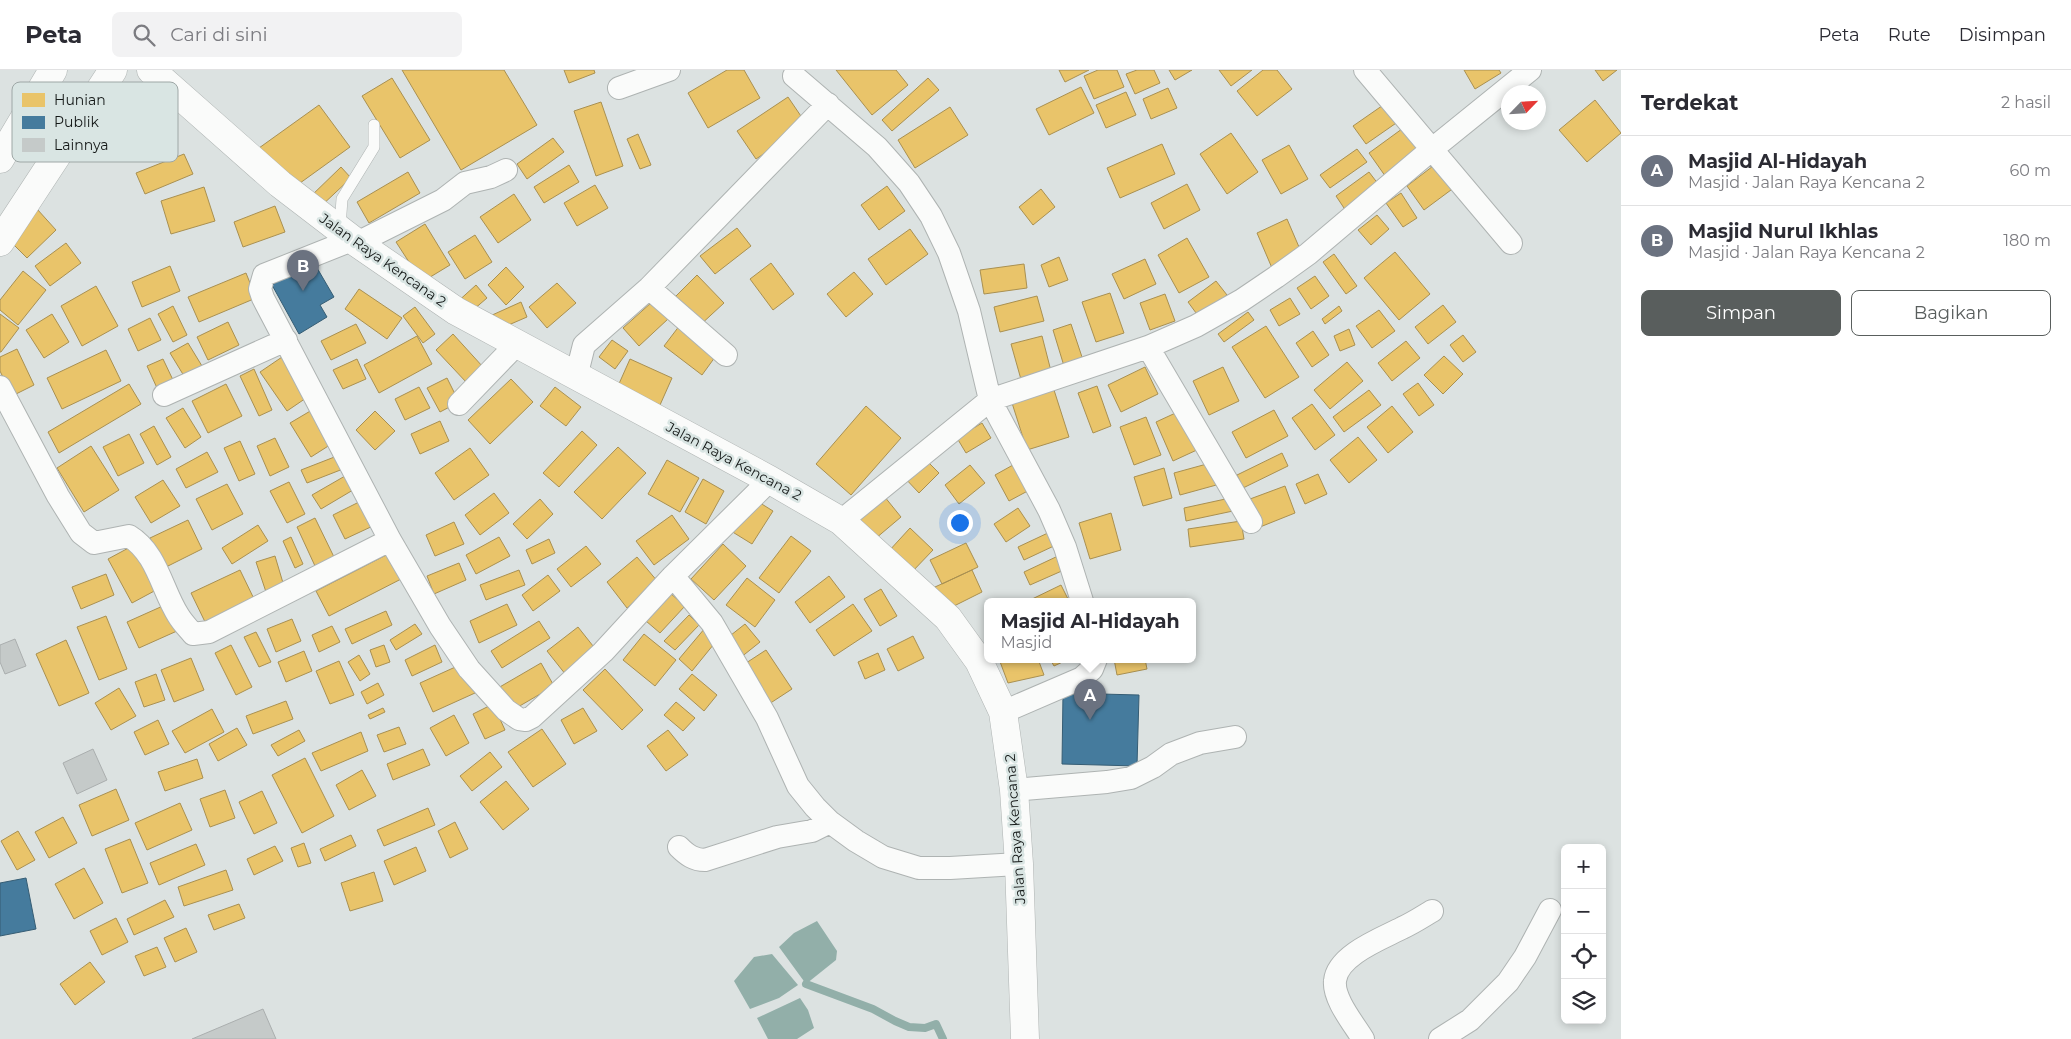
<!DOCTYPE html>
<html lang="id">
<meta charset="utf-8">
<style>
:root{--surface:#fff;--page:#f2f2f3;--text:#2b2b33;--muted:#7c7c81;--line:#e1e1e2;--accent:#595e5d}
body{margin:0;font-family:Montserrat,sans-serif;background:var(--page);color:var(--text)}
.controls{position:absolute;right:15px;bottom:15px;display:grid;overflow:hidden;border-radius:8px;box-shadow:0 2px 8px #0003}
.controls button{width:45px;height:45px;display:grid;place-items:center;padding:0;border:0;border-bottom:1px solid var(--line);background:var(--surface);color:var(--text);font:25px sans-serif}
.compass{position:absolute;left:1501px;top:15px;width:45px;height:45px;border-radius:50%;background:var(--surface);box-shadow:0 2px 8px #0003;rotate:65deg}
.you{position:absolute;left:959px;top:452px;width:18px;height:18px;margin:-12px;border:4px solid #fff;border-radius:50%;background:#1a73e8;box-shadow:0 0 0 8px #1a73e833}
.badge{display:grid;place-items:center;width:32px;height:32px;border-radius:50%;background:var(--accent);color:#fff;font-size:16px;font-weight:700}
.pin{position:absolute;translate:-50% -41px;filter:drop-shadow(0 1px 2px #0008)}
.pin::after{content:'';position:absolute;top:26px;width:18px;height:15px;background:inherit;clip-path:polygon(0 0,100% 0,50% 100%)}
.popup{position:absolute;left:984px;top:528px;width:212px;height:65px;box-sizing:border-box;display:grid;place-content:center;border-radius:8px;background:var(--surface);filter:drop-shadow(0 1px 4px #0005);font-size:16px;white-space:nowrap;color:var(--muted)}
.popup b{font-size:19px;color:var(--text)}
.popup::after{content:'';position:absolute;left:50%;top:100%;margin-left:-10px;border:10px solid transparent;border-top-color:var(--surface)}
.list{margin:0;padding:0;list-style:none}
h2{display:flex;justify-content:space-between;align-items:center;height:65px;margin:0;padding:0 20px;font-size:21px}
h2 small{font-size:16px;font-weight:400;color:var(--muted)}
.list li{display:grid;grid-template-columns:32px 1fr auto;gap:15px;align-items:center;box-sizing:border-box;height:70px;padding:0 20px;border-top:1px solid var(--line)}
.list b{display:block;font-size:19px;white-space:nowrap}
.list p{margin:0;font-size:16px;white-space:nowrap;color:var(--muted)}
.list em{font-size:16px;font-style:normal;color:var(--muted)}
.actions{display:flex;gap:10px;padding:15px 20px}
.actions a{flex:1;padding:11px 0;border:1px solid var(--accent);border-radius:8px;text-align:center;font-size:18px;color:var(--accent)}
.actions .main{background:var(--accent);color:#fff}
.icon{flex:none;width:28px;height:28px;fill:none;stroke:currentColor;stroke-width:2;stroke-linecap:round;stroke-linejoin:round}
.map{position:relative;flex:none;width:1621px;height:969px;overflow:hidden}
header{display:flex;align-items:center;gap:30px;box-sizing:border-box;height:70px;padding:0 25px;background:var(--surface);border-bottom:1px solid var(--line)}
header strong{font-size:24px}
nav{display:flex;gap:28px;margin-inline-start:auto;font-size:18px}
.search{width:350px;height:45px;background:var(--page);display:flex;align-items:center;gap:12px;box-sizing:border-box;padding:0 18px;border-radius:8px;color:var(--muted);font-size:19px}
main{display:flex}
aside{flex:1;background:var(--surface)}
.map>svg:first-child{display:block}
.water{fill:#92afa9}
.homes{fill:#e9c46a;stroke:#a99051}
.public{fill:#457b9d;stroke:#365d74}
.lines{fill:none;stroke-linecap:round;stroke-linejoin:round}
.stream{stroke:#92afa9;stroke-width:8}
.building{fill:#c5cac9;stroke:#aaaeae}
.lane-casing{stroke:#aeb3b2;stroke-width:12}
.street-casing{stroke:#aeb3b2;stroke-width:24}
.secondary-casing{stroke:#aeb3b2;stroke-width:29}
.highway-casing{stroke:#aeb3b2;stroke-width:29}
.lane{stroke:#fafbfa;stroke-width:11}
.street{stroke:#fafbfa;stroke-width:22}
.secondary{stroke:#fafbfa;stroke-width:28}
.highway{stroke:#fafbfa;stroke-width:28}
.labels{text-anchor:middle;stroke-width:5;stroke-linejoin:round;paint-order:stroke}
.street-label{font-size:14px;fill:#131716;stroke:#d9e5e3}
.key{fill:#d9e5e3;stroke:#9ea7a6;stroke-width:1}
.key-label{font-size:14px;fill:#131716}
</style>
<header>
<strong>Peta</strong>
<div class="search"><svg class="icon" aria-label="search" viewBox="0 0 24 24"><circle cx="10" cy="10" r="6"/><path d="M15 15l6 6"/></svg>Cari di sini</div>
<nav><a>Peta</a><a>Rute</a><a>Disimpan</a></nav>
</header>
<main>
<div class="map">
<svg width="1621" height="969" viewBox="0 0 1621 969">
<rect width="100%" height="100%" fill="#dce2e1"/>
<!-- water -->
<path class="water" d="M817 851 837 881 836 890 806 914 779 877 794 863Z
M772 884 798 915 779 928 750 939 734 911 754 887Z
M800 928 808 940 814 958 797 969H768L757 948Z"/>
<!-- homes -->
<path class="homes" d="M402 0H504L537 55 461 100Z
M564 0H594L595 3 569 13Z
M727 0H744L760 28 708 58 688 23Z
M836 0H896L908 15 872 45Z
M1059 0H1089L1065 12Z
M1098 0H1117L1124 17 1094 29 1084 6Z
M1137 0H1154L1160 13 1135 24 1126 4Z
M1169 0H1192L1175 10Z
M1219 0H1252L1231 16Z
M1263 0H1277L1292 19 1257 46 1237 21Z
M1464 0H1499L1501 3 1475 19Z
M1595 0H1617L1603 11Z
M392 8 430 70 400 88 362 26Z
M928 8 939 20 892 61 882 50Z
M1081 17 1094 43 1049 65 1036 39Z
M1168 18 1177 38 1151 49 1143 29Z
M1126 22 1136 45 1106 58 1096 35Z
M788 27 807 55 756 89 737 61Z
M1595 30 1621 63 1587 92 1559 60Z
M1389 31 1402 49 1366 74 1353 56Z
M601 32 623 96 596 106 574 41Z
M319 35 350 77 289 121 259 78Z
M950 37 968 65 915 98 898 70Z
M1406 56 1426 82 1388 110 1369 83Z
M1231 63 1258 102 1227 124 1200 84Z
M638 64 651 95 640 99 627 69Z
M553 68 564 82 527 109 517 94Z
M1162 74 1175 104 1120 128 1107 98Z
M1289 75 1308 109 1281 124 1262 90Z
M1357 79 1367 92 1330 118 1320 105Z
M184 84 193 104 145 124 136 103Z
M1437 93 1455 117 1424 140 1407 116Z
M569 95 579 112 544 133 534 117Z
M341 97 351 108 319 138 309 128Z
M408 102 420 123 369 153 357 132Z
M1369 102 1382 119 1348 144 1336 126Z
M1187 114 1200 140 1164 159 1151 133Z
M595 115 608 138 577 156 564 133Z
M887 116 905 141 879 160 861 135Z
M204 117 215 151 171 164 161 131Z
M1041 119 1055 137 1033 155 1019 137Z
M1401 123 1417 148 1403 157 1386 133Z
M514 124 531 150 498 173 480 147Z
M275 136 285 162 243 177 234 152Z
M37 139 56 160 27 188 7 168Z
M1377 145 1389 159 1371 175 1358 160Z
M1287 149 1302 184 1272 198 1257 163Z
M425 154 450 195 422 212 396 172Z
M737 158 751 176 715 204 700 186Z
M910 159 928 184 886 215 868 189Z
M475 165 492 192 465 209 448 182Z
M1187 168 1209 207 1179 223 1158 185Z
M66 173 81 193 50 216 35 196Z
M1395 182 1430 224 1399 250 1364 208Z
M1334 184 1357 216 1346 224 1323 192Z
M1059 187 1068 210 1049 217 1041 195Z
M1145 189 1156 214 1124 229 1112 204Z
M771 193 794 224 773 240 750 209Z
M1024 194 1027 218 984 224 980 200Z
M170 196 180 221 142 237 132 212Z
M506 197 524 217 506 235 488 215Z
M23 201 46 220 18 255 0 240V230Z
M854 202 873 224 846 247 827 224Z
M246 203 256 228 199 252 188 227Z
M697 205 724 233 698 257 672 230Z
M1315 206 1329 226 1311 239 1297 218Z
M1216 211 1227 225 1199 247 1188 232Z
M557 213 576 233 547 258 529 237Z
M476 215 487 228 466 246 455 234Z
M96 216 118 256 82 276 61 236Z
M359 219 402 248 387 269 345 239Z
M1110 223 1124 263 1096 272 1082 232Z
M1165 224 1175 251 1150 260 1140 233Z
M1037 226 1044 251 1000 262 994 237Z
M1290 228 1300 244 1279 256 1270 240Z
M521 232 527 247 497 260 490 246Z
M652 232 668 249 639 276 623 258Z
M1443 235 1456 252 1428 274 1415 257Z
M173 236 187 265 173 272 158 244Z
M1339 236 1342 241 1325 254 1322 249Z
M415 237 435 264 423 273 403 246Z
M1379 240 1395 261 1372 278 1356 256Z
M1248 242 1254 250 1224 272 1218 264Z
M0 244 19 258 1 282H0Z
M52 244 69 272 44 288 26 260Z
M150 248 161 270 138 281 128 259Z
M228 252 239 275 208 290 197 267Z
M356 254 366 273 331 290 321 271Z
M1071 254 1083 290 1064 296 1053 260Z
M680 255 718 283 702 305 664 276Z
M1266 256 1299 307 1265 328 1232 277Z
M1349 259 1355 275 1340 281 1334 266Z
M1313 261 1329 285 1312 297 1296 273Z
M453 264 483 297 467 313 436 280Z
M1463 265 1476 282 1463 292 1450 275Z
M417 266 432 294 379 323 364 295Z
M1042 266 1052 305 1022 313 1011 274Z
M612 270 628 281 615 299 599 287Z
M1406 271 1420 288 1392 311 1378 293Z
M188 273 202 296 184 306 170 283Z
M17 279 34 315 12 326 0 301V287Z
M106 280 121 311 62 339 47 308Z
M285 285 312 324 287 341 260 302Z
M1444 286 1463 304 1443 324 1424 305Z
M163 289 173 310 157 318 147 296Z
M357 289 366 309 343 319 333 300Z
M630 289 672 308 660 335 618 316Z
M1347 292 1363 311 1330 339 1314 320Z
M1145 297 1158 324 1121 342 1108 315Z
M1223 297 1239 331 1209 345 1193 311Z
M254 299 272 340 259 346 240 306Z
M447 308 459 332 440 342 427 318Z
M511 309 533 332 490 374 468 350Z
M1418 313 1434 335 1419 346 1403 324Z
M129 314 141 334 59 383 48 362Z
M226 314 242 346 208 363 192 331Z
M1097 316 1111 356 1093 363 1078 323Z
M419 317 430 338 405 350 395 329Z
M555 317 581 337 566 356 540 336Z
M1054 320 1069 367 1027 380 1012 333Z
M1369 320 1381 335 1344 362 1333 347Z
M1312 334 1335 365 1315 380 1292 348Z
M866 336 901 368 851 425 816 394Z
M1392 336 1413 362 1388 383 1367 357Z
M183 338 201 367 185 378 166 348Z
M312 340 333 373 311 387 290 353Z
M1182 340 1199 379 1173 391 1156 352Z
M1274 340 1288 366 1246 388 1232 362Z
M375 341 395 361 375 380 356 360Z
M1146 347 1161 385 1134 395 1120 357Z
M440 351 449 371 420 384 411 364Z
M982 353 991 368 966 383 957 368Z
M154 356 171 387 157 395 140 364Z
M582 361 597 375 559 417 543 403Z
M129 364 144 393 118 406 103 377Z
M1358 367 1377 390 1349 413 1330 390Z
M275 368 289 397 270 406 257 376Z
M240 371 255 404 239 411 224 378Z
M91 376 119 420 84 442 57 398Z
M618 377 646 403 602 449 574 422Z
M470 378 489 405 454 430 435 403Z
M207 382 218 402 186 418 176 399Z
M1282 383 1288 396 1243 418 1237 405Z
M337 386 343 399 307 413 301 400Z
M923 387 939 403 919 423 903 406Z
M667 390 699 408 680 442 648 424Z
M1022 390 1037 416 1009 431 995 405Z
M1214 392 1220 414 1180 425 1174 403Z
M970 395 985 413 959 434 945 415Z
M1164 398 1172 428 1143 436 1134 407Z
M1318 404 1327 424 1305 434 1296 414Z
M345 406 353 420 321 439 312 425Z
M703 409 724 421 706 454 685 442Z
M163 410 180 436 151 453 135 427Z
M289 412 305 444 287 453 270 421Z
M227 414 243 444 212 460 196 429Z
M1285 416 1295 443 1260 457 1250 429Z
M494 423 509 443 480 465 465 445Z
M884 426 901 447 869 474 852 453Z
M752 428 773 441 752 474 731 461Z
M1230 428 1233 441 1186 451 1184 438Z
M540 429 553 444 527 469 513 454Z
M363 430 375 455 345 469 333 445Z
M1018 438 1030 456 1006 472 994 454Z
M1111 443 1121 480 1090 489 1079 453Z
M672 445 689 469 654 495 636 471Z
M315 448 334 487 315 496 297 457Z
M188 450 202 479 164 498 150 468Z
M1241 451 1244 469 1190 477 1188 459Z
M454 452 464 474 435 486 426 465Z
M258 455 268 471 232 494 222 478Z
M910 458 933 480 910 504 888 482Z
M1050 462 1056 475 1024 490 1018 477Z
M791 466 811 481 779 523 759 508Z
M291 467 303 494 295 498 283 471Z
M499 467 510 486 476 504 466 485Z
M549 469 555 483 532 494 526 480Z
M966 473 978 497 942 514 930 490Z
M723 474 746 496 714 530 691 509Z
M134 475 158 519 132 533 108 489Z
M586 476 601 494 571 517 557 499Z
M394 481 407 506 329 546 316 521Z
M275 486 286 523 268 528 256 492Z
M1058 486 1064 500 1030 515 1024 502Z
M637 487 658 512 627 538 607 512Z
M459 493 466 510 434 524 427 506Z
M240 500 256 533 207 556 191 523Z
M519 500 525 515 486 530 480 515Z
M972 500 982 522 946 540 935 517Z
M106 504 114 525 81 539 72 517Z
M548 505 560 521 533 541 522 525Z
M829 506 845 527 810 553 795 532Z
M747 508 775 530 755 557 726 535Z
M1061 515 1069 531H1028Z
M881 519 897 546 880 556 864 529Z
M670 523 685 536 660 563 646 551Z
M507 534 517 555 479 573 470 551Z
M853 534 872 561 834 586 816 560Z
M165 535 177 561 139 578 127 552Z
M386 541 392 555 352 574 345 559Z
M689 545 699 555 675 580 664 571Z
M106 546 127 599 99 610 77 557Z
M292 549 301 571 276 582 267 559Z
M539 551 550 568 502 598 491 581Z
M415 554 422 564 396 580 390 570Z
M745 554 760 572 740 588 726 569Z
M332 556 340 572 319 582 312 565Z
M578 557 597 581 566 605 547 581Z
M705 558 718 569 692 601 679 589Z
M256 562 271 592 259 597 244 567Z
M644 564 676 590 655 616 623 590Z
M913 566 924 588 898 601 887 579Z
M66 570 89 623 59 636 36 584Z
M231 575 252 617 236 625 215 583Z
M384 575 390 592 376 597 370 580Z
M435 575 442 592 412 606 405 590Z
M766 580 792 619 769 634 743 595Z
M304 581 312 601 286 612 278 592Z
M878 583 885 600 865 609 858 592Z
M359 585 370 604 360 611 348 592Z
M191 588 204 620 174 632 161 600Z
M999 589H1038L1044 605 1008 613Z
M1050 589H1069L1054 596Z
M1114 589H1145L1147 599 1117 605Z
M339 591 354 625 330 634 316 601Z
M541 593 554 616 511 641 498 618Z
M462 594 475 623 433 642 420 613Z
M605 599 643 640 622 660 583 620Z
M156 604 165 630 144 637 135 612Z
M692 604 717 625 704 641 679 619Z
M378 613 384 625 367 634 361 622Z
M119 618 136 646 111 660 95 633Z
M286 631 293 649 253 664 246 646Z
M676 632 695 648 683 661 664 645Z
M493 634 505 660 485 669 473 644Z
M383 638 385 642 370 649 368 645Z
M583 638 597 661 574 674 561 650Z
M212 639 224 662 185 683 172 661Z
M454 645 469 673 446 686 430 658Z
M158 650 169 674 145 685 134 662Z
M399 657 406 674 384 682 377 665Z
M237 658 247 675 218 691 209 674Z
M542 659 566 694 533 717 508 682Z
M299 660 305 671 278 686 271 675Z
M668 660 688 685 666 701 647 676Z
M361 662 368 681 321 701 312 683Z
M423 679 430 695 393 710 387 694Z
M490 682 502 697 472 721 460 706Z
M305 688 334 746 302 763 272 705Z
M197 689 203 708 165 721 158 702Z
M362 700 376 726 349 740 336 715Z
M506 711 529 739 503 760 480 732Z
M116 719 129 750 92 766 79 735Z
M225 720 235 748 210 757 200 729Z
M262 721 277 753 254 764 239 732Z
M180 733 192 760 147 780 135 753Z
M428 738 435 755 384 776 377 760Z
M63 747 77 773 49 788 35 762Z
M455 752 468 779 450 788 438 761Z
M18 761 35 790 17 800 1 771Z
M351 765 356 776 325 791 320 779Z
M130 769 148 813 122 823 105 779Z
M304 773 311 793 298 797 291 778Z
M196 774 205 795 159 815 150 793Z
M275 776 283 791 254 805 247 789Z
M416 777 426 801 394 815 384 791Z
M84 798 103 833 74 849 55 814Z
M226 800 233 820 184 836 178 817Z
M374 802 383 831 350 841 341 813Z
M165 830 174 847 134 865 127 849Z
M239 834 245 848 214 860 208 845Z
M116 848 128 872 102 885 90 861Z
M186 858 197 882 175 892 164 868Z
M157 877 166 897 144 906 135 886Z
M90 892 105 912 75 935 60 914Z"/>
<!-- public -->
<path class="public" d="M313 191 334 227 320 235 327 247 299 264 272 215Z
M1063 623 1139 625 1137 696 1062 694Z
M26 808 36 859 0 866V813Z"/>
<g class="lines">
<!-- stream -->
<path class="stream" d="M806 914 873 939 895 951 909 957 925 958 936 954 943 969"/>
</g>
<!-- building -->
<path class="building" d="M15 569 26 596 5 604 0 592V575Z
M93 679 107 710 77 724 63 693Z
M263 939 276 969H192Z"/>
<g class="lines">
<defs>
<path id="lane" d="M340 157 342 129 374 77V55"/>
<path id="street" d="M1365 0 1511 173
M794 6 877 77 909 113 931 146 949 183 969 241 990 330 1049 440 1065 477 1082 531
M619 18 669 0
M352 170 264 205 260 219 263 228 390 470 440 556 469 599 506 640 519 649 526 650 532 647 603 582 673 506 770 410
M357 173 443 130 465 113 491 107 506 100
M649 218 726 285
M1148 277 1251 452
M576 307 584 275 649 218 828 34
M0 317 58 426 81 463 94 473 129 466C157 483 162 520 178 545 182 552 188 558 193 564L209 562 390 470
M164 325 286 270
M459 334 516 275
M841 451 990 330 1148 277 1196 256 1242 230 1276 207 1308 184 1431 80 1530 0
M673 506 712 553 767 648 798 716 815 737 830 752 856 771 883 787 919 798H950L1019 794
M1003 642 1082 608 1092 599 1096 589
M1014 720 1107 712 1131 708 1153 697 1171 684 1200 673 1235 667
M679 777C687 785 694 790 705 790L777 767 812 761 830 752
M1363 969C1354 954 1333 929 1335 911 1337 885 1383 868 1402 858 1413 853 1422 847 1432 841
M1440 969 1470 950 1508 912 1525 887 1550 840"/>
<path id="secondary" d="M151 0 280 114 357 173 456 241 770 410 841 451 948 548 979 591 1003 642 1014 720 1019 794 1025 969"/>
<path id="highway" d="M0 89 53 0
M0 172 113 0"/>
</defs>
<!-- lane casing -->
<use href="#lane" class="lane-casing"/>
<!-- street casing -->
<use href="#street" class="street-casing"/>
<!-- secondary casing -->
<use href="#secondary" class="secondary-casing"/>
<!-- highway casing -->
<use href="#highway" class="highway-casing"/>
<!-- lane -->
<use href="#lane" class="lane"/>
<!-- street -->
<use href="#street" class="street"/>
<!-- secondary -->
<use href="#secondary" class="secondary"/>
<!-- highway -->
<use href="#highway" class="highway"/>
</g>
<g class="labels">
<!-- street labels -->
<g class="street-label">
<text transform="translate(383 190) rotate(35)" y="5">Jalan Raya Kencana 2</text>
<text transform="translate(734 391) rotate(28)" y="5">Jalan Raya Kencana 2</text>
<text transform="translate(1015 759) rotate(-94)" y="5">Jalan Raya Kencana 2</text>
</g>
</g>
<!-- legend -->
<rect x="12" y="12" width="166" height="80" rx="8" class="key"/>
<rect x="22" y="23" width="23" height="14" fill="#e9c46a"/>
<rect x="22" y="46" width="23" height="13" fill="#457b9d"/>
<rect x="22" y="68" width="23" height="14" fill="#c5cac9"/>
<g class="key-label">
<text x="54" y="35">Hunian</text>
<text x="54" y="57">Publik</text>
<text x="54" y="80">Lainnya</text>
</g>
</svg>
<div class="controls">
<button>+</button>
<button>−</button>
<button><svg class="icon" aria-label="locate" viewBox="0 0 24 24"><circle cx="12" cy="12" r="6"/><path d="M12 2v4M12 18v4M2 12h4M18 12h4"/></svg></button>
<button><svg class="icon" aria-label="layers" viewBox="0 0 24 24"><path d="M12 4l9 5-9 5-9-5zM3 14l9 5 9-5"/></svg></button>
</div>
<svg class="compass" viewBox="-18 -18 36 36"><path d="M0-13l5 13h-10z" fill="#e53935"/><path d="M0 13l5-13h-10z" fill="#7c7c81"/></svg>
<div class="you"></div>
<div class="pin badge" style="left:1090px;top:650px;background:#6b7280">A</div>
<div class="popup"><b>Masjid Al-Hidayah</b>Masjid</div>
<div class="pin badge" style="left:303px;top:221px;background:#6b7280">B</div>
</div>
<aside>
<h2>Terdekat<small>2 hasil</small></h2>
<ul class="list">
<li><span class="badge" style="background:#6b7280">A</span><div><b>Masjid Al-Hidayah</b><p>Masjid · Jalan Raya Kencana 2</p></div><em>60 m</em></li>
<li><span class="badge" style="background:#6b7280">B</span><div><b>Masjid Nurul Ikhlas</b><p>Masjid · Jalan Raya Kencana 2</p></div><em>180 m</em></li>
</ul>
<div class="actions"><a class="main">Simpan</a><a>Bagikan</a></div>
</aside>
</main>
